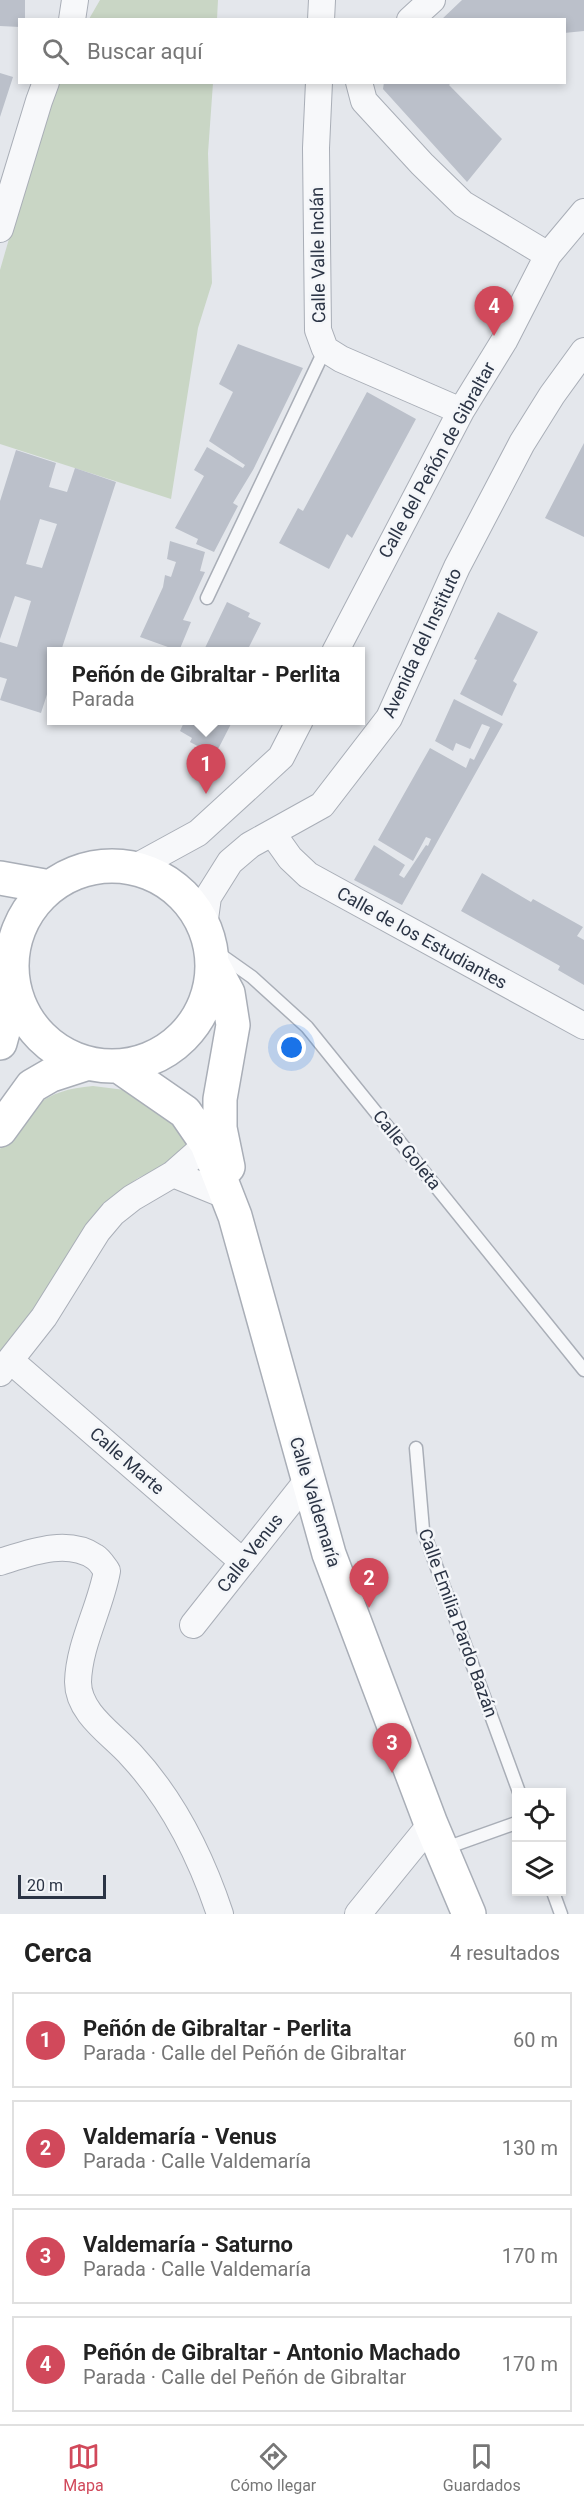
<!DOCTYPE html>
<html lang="es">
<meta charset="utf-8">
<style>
:root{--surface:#fff;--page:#f6f6f6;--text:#222;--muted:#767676;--line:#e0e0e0;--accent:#d1495b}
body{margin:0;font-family:Roboto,sans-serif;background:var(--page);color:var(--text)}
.controls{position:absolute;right:18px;bottom:18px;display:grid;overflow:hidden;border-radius:0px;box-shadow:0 3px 9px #0003}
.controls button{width:54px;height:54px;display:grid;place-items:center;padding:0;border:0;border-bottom:2px solid var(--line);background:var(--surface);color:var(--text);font:30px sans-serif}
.scale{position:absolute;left:18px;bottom:15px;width:88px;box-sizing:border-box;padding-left:6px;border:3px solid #2b3445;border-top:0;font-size:16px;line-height:21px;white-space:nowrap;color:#2b3445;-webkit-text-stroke:4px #f4f6f9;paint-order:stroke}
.you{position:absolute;left:292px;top:1048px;width:21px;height:21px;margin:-15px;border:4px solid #fff;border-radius:50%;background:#1a73e8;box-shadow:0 0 0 9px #1a73e833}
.badge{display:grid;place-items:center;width:39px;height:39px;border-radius:50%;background:var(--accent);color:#fff;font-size:20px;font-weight:700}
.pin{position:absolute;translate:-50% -50px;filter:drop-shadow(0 2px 3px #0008)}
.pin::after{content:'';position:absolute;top:32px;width:21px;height:18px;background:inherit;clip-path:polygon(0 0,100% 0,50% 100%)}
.popup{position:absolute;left:47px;top:647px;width:318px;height:78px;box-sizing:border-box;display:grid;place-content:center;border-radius:0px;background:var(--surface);filter:drop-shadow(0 2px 4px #0005);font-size:20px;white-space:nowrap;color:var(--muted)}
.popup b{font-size:22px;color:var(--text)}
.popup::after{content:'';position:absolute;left:50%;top:100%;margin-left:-12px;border:12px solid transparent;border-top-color:var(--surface)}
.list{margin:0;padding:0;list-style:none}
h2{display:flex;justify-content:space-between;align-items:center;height:78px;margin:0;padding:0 24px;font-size:26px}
h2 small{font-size:20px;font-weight:400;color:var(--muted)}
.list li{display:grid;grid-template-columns:39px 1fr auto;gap:18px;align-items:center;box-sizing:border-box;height:96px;margin:0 12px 12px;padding:0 12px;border:2px solid var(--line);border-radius:0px}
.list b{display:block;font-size:22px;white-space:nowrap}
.list p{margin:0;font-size:20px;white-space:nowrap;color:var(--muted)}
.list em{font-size:20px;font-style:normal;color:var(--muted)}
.icon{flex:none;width:33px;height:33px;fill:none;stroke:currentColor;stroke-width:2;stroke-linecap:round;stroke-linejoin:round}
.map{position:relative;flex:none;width:584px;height:1914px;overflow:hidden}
.search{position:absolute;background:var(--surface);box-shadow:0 3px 9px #0003;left:18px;right:18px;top:18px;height:66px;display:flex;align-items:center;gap:15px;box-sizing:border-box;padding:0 21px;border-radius:0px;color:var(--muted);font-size:22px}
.sheet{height:510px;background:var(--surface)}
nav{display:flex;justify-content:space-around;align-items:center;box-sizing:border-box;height:84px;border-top:2px solid var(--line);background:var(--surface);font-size:16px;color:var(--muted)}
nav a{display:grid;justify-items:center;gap:3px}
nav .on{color:var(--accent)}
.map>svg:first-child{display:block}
.green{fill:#c9d6c5}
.building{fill:#bbc0ca;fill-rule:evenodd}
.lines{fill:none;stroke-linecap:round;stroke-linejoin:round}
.lane-casing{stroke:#a9aeb7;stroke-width:15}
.street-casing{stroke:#a9aeb7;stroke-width:28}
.secondary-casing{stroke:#a9aeb7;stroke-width:36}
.lane{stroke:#f7f8fa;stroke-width:12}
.street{stroke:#f7f8fa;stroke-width:26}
.secondary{stroke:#fff;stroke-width:33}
.labels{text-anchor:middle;stroke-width:5;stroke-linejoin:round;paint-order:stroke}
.street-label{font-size:18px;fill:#2b3445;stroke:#f4f6f9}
</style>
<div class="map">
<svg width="584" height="1914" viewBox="0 0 584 1914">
<rect width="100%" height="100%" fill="#e4e7ec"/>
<!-- green -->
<path class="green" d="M100 0H218L217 19H89Z
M58 83H213L208 153 212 283 198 328 171 499 0 444V270L28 173Z
M93 1086 125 1090 143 1096 194 1140 178 1159 138 1178 115 1195 98 1212 85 1227 34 1308 0 1353V1149C27 1109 43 1090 93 1086Z"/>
<!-- building -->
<path class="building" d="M0 0H25V20H20V27L0 26Z
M462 0H584V31L564 33V20H441Z
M0 73 13 77 0 117Z
M384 82H452L449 85 502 139 467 182 383 89Z
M238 344 303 368 253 470 233 503 238 506 214 552 196 544 198 539 175 528 204 476 194 470 207 447 243 468 245 465 209 441 233 392 219 384Z
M367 392 416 419 352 538 347 534 329 569 279 543 298 508 303 511Z
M584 443V537L545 518Z
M16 450 56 463 49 487 67 492 75 468 116 482 61 651H51V682L41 713 0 700 7 679 0 677V642L17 647 31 601 15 596 0 639V501ZM40 519 57 524 42 568 26 564Z
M170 541 205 552 200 571 205 572 183 620 191 622 179 651 140 637 163 587 165 575 171 577 176 562 167 559Z
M227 602 250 613 248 617 261 623 247 651H207L204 650Z
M498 612 538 632 513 681 517 684 502 716 460 694 477 660 474 659Z
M454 699 503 724 402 905 354 880 374 845 405 865 399 875 404 878 426 845 428 846 431 839 426 837 413 861 378 840 430 748 466 768 470 758 474 760 490 727 482 724 470 749 456 743 453 751 435 741Z
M185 720H233L213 759 204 754 205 750 190 742 192 738 180 731Z
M482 873 531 902 533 899 583 927 577 936 584 940V985L558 970 560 966 461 911Z"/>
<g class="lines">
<defs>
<path id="lane" d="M207 598 325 349
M211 948 252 977 307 1027 584 1370
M416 1448 423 1530 519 1792
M443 1849 516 1823
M553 1892 561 1914"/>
<path id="street" d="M72 20 75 0
M321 20 322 0
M410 20 432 0
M319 82 316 148 318 330 325 349 341 359 461 411
M359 82 364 101 422 164 463 204 548 255
M0 229 39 101 46 82
M335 652 461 411 504 341 548 255 584 212
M273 834 290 858 308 875 584 1026
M134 868 198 833 221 812 281 757 300 720
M204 926 208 897 230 862 250 845 322 805 389 718 457 567 522 443 552 395 584 351
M173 1174 227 1196
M11 1361 243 1562
M0 1373 44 1317 97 1232 113 1213 132 1198 173 1174 207 1144 217 1132
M0 1562C29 1553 67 1538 95 1557 100 1560 104 1567 107 1571 100 1609 79 1644 78 1682 78 1713 112 1734 131 1755 172 1799 201 1857 220 1914
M193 1625 307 1481
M358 1914 431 1824"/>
<path id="secondary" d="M12 966a100 100 0 1 1 200 0a100 100 0 1 1-200 0Z
M0 878 50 887
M213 965 228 993 233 1025 220 1099V1128L228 1167
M0 1043 14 992
M120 1067 185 1112 207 1144 235 1216 329 1554 431 1824 469 1914
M0 1130 32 1086 51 1075 85 1064"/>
</defs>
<!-- lane casing -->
<use href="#lane" class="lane-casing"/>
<!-- street casing -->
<use href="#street" class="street-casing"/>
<!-- secondary casing -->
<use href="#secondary" class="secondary-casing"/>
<!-- lane -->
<use href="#lane" class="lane"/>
<!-- street -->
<use href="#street" class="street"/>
<!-- secondary -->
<use href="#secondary" class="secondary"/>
</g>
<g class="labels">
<!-- street labels -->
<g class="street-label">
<text transform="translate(318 255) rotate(-91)" y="6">Calle Valle Inclán</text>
<text transform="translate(437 460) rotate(-61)" y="6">Calle del Peñón de Gibraltar</text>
<text transform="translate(422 643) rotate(-65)" y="6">Avenida del Instituto</text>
<text transform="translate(422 938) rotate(29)" y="6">Calle de los Estudiantes</text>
<text transform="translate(407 1150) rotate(51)" y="6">Calle Goleta</text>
<text transform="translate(127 1461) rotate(41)" y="6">Calle Marte</text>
<text transform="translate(315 1502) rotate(73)" y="6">Calle Valdemaría</text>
<text transform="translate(250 1553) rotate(-52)" y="6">Calle Venus</text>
<text transform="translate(458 1623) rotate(70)" y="6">Calle Emilia Pardo Bazán</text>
</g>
</g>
</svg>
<div class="controls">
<button><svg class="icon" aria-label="locate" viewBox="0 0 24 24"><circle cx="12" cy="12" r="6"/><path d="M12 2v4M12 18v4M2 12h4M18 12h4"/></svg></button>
<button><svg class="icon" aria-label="layers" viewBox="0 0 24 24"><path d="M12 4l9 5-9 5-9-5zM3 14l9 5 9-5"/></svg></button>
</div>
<div class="scale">20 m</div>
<div class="you"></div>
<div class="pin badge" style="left:206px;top:794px">1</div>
<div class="popup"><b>Peñón de Gibraltar - Perlita</b>Parada</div>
<div class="pin badge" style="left:369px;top:1608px">2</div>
<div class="pin badge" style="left:392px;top:1773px">3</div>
<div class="pin badge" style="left:494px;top:336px">4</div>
<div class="search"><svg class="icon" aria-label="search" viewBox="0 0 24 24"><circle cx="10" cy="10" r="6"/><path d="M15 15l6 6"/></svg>Buscar aquí</div>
</div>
<section class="sheet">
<h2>Cerca<small>4 resultados</small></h2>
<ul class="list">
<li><span class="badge">1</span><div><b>Peñón de Gibraltar - Perlita</b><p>Parada · Calle del Peñón de Gibraltar</p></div><em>60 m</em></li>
<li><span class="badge">2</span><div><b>Valdemaría - Venus</b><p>Parada · Calle Valdemaría</p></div><em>130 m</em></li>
<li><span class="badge">3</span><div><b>Valdemaría - Saturno</b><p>Parada · Calle Valdemaría</p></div><em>170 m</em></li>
<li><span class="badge">4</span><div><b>Peñón de Gibraltar - Antonio Machado</b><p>Parada · Calle del Peñón de Gibraltar</p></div><em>170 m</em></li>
</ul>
</section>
<nav>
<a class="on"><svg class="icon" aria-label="map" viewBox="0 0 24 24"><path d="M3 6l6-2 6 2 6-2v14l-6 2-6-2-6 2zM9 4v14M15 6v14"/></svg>Mapa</a>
<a><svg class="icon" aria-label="directions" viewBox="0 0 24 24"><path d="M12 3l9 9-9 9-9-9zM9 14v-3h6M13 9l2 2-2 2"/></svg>Cómo llegar</a>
<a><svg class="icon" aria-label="saved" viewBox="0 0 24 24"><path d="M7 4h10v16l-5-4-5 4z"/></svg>Guardados</a>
</nav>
